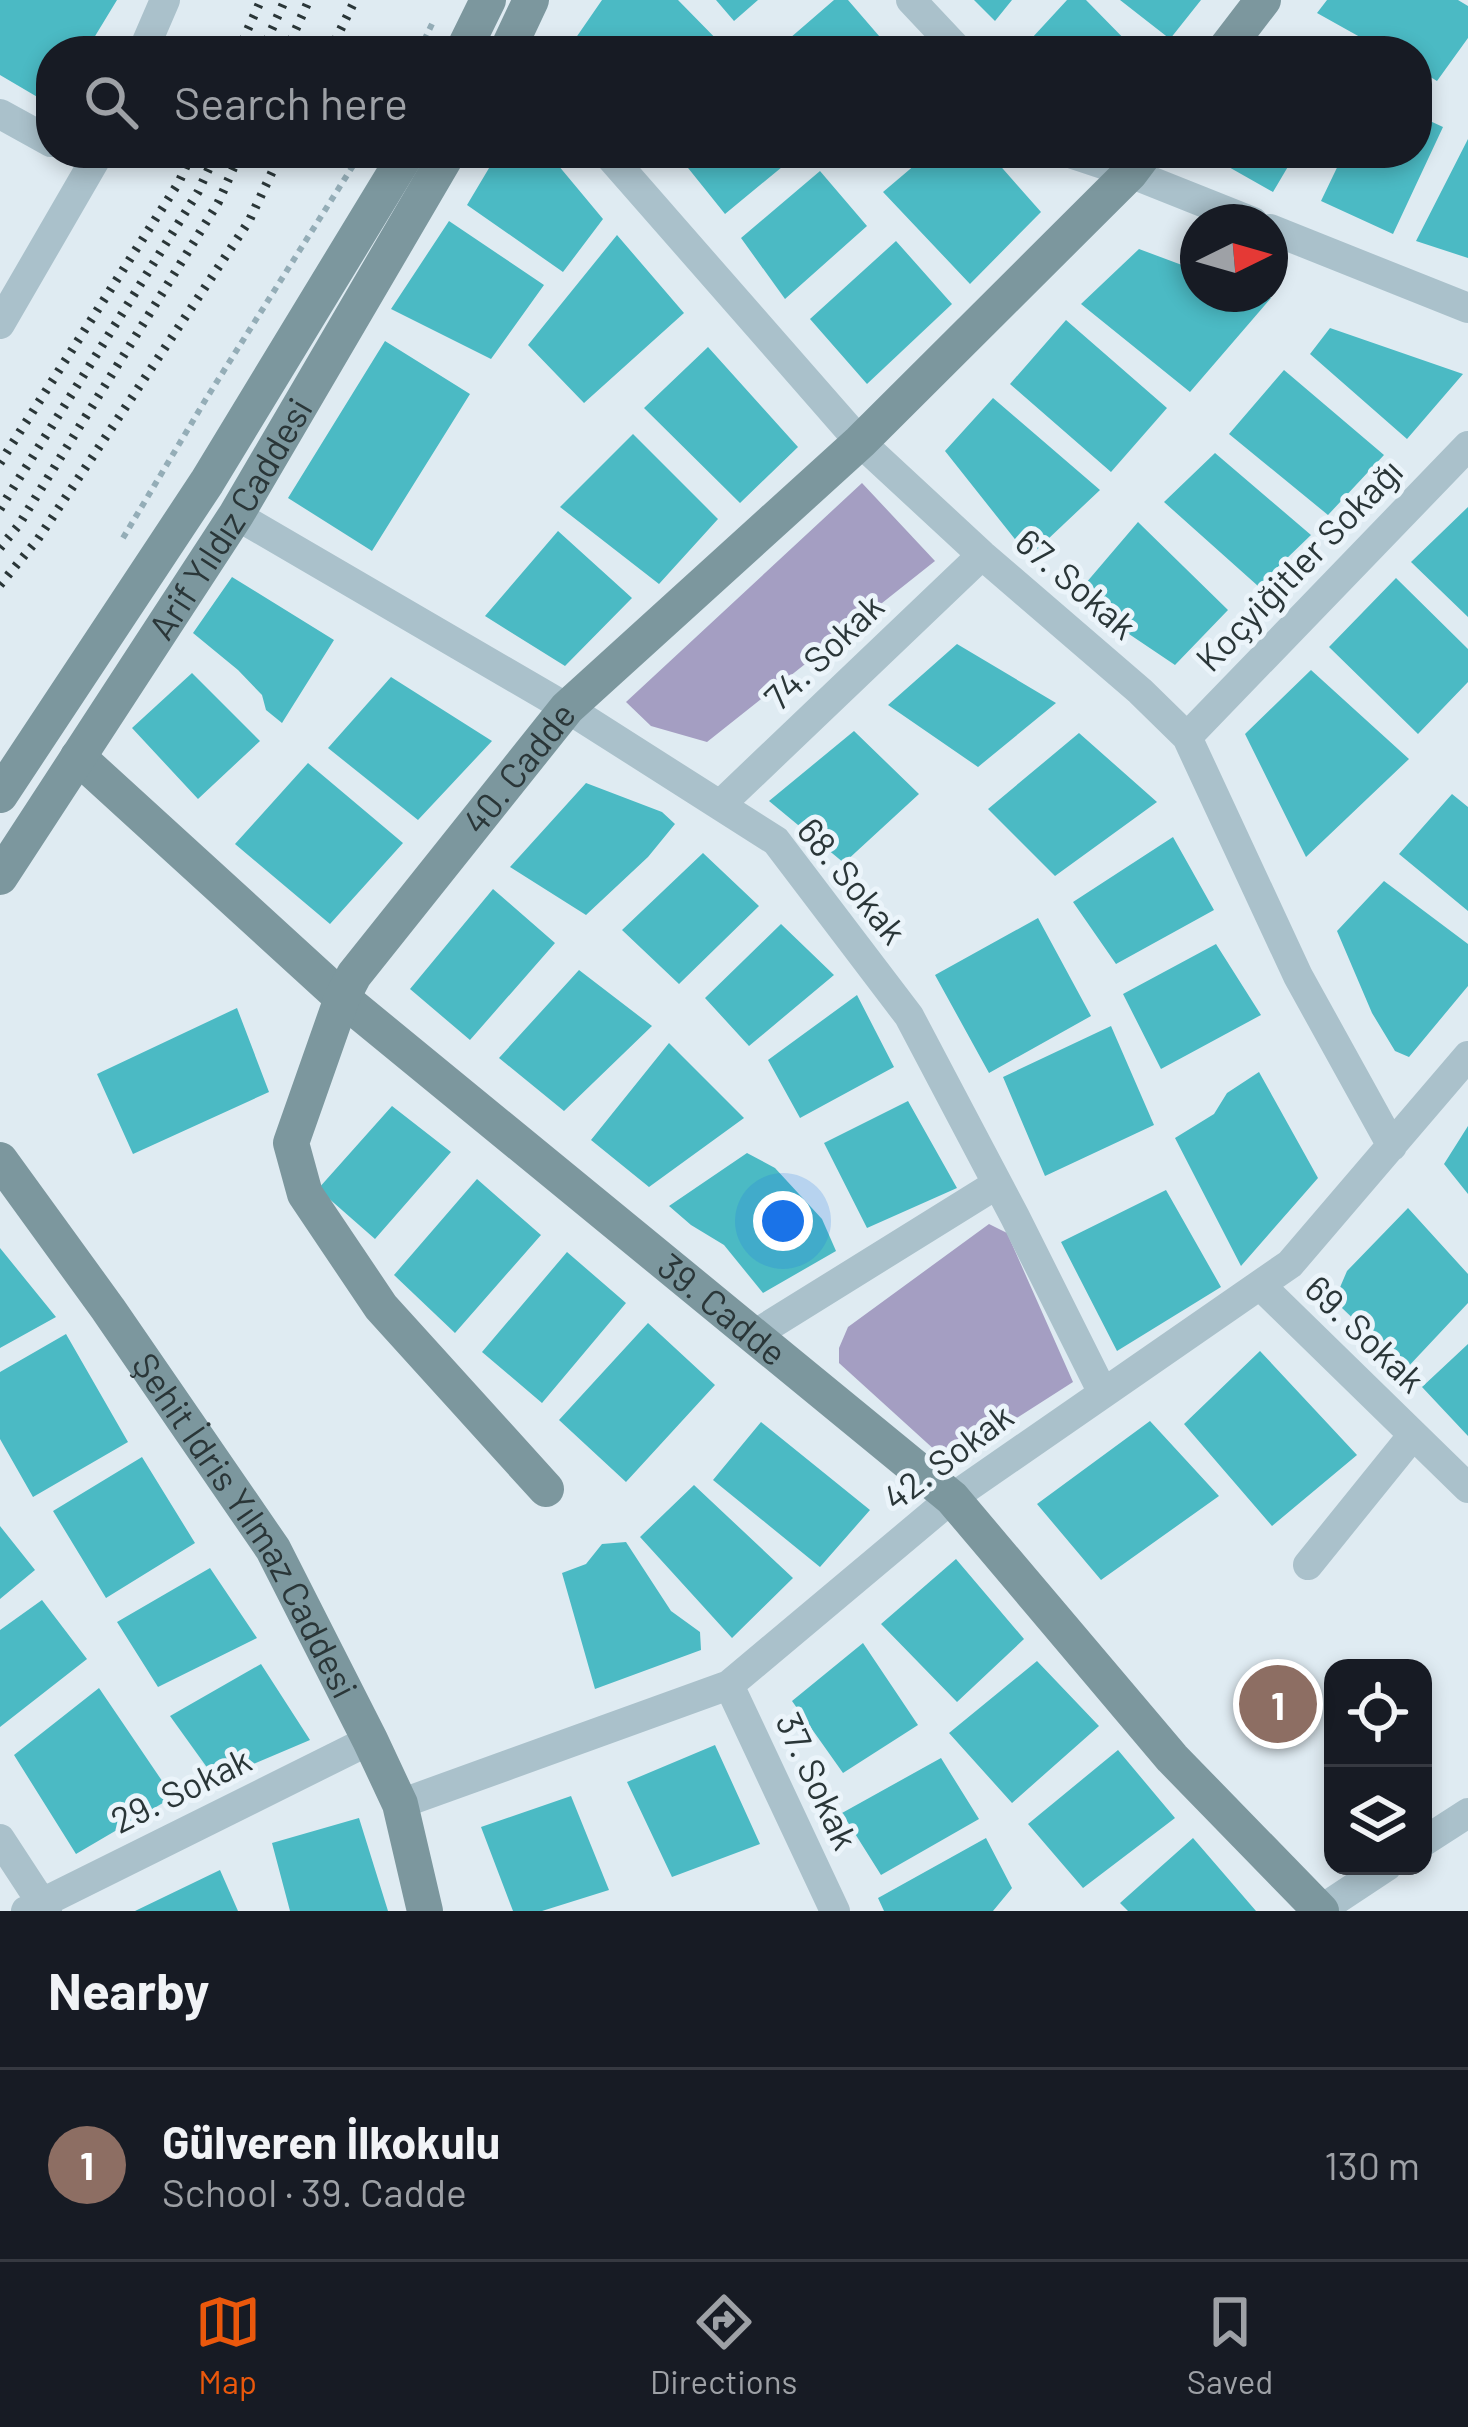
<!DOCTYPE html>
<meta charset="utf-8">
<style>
:root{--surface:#171b24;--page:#242831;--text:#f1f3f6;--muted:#9ea1a6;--line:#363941;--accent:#ea580c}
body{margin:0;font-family:Barlow,sans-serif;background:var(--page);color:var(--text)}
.controls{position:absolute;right:36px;bottom:36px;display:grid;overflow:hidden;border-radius:24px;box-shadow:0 6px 18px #0003}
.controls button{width:108px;height:108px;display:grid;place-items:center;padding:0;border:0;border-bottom:3px solid var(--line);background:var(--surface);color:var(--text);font:60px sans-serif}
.compass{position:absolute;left:1180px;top:204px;width:108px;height:108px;border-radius:50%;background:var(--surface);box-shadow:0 6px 18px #0003;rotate:85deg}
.you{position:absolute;left:783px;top:1221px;width:42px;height:42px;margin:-30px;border:9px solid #fff;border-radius:50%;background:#1a73e8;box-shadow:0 0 0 18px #1a73e833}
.badge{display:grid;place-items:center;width:78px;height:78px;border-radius:50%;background:var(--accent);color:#fff;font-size:39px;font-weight:700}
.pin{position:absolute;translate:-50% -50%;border:6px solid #fff;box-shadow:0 3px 12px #0006}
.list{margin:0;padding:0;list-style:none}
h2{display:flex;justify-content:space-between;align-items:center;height:156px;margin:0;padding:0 48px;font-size:51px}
h2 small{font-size:39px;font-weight:400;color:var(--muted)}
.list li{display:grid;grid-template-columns:78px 1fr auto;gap:36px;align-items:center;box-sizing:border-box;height:192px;padding:0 48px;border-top:3px solid var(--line)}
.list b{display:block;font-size:45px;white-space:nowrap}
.list p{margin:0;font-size:39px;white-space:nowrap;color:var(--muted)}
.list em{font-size:39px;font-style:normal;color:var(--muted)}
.icon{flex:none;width:66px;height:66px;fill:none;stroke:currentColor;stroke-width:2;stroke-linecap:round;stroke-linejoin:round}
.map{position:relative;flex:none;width:1468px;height:1911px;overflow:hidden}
.search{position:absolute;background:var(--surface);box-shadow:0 6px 18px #0003;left:36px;right:36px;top:36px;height:132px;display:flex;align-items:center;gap:30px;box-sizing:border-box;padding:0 42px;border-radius:48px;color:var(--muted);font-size:45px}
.sheet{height:348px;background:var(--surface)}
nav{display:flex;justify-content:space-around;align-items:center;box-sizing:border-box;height:168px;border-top:3px solid var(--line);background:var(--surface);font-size:33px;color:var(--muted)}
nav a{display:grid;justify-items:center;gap:6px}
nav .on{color:var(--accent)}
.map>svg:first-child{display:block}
.green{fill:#a49ec2}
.building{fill:#4bbac4}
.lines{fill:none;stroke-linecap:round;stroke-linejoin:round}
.path{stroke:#94adb7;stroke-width:6;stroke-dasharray:6 6;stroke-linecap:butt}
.street{stroke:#aac1cb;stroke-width:30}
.secondary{stroke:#7c979e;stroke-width:36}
.rail{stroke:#2a3638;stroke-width:9;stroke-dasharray:3 9;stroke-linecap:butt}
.labels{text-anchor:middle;stroke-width:10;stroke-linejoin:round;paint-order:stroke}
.street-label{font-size:36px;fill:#2a3638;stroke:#ebf4fa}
</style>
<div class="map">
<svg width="1468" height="1911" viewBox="0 0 1468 1911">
<rect width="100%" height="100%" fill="#dfebf2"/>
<!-- green -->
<path class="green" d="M862 483 935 561 707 742 651 726 626 702Z
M989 1224 1007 1233 1073 1382 948 1462 839 1363V1348L848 1327Z"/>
<!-- building -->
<path class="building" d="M0 0H117L86 51H51V105L0 75Z
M602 0H678L728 51H581L573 42Z
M716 0H758L734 21Z
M834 0H848L892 51H775Z
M974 0H1012L995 21Z
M1067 0H1086L1136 51H1020Z
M1120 0H1201L1170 39Z
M1327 0H1458L1468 6V38L1437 81 1417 69V51H1385L1317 13Z
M1417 115 1443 127 1393 234 1321 201 1344 153H1417Z
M1468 139V258L1416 241Z
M498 153H548L603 219 563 272 467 205Z
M676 153H799L725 214Z
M929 153H989L1041 212 970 284 883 192Z
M1204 153H1296L1273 192Z
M820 171 867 226 785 299 741 238Z
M449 221 544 285 491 359 391 309Z
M617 235 684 313 584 403 528 345Z
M896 241 952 304 867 384 810 319Z
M1139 249 1198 271V294H1260L1271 298 1190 392 1081 304Z
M1066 320 1167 408 1111 472 1010 384Z
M1330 328 1463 374 1407 439 1310 354Z
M385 341 470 394 372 551 288 498Z
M708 347 798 447 740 503 644 408Z
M1284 370 1384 455 1328 515 1229 434Z
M993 398 1100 490 1029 557 945 451Z
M633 434 718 519 659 584 560 507Z
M1215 453 1311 535 1258 586 1164 502Z
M1468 507V617L1411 562Z
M1138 522 1228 610 1175 665 1074 597Z
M558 531 632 598 565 666 485 616Z
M232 577 334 640 282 723 266 710 262 695 238 670 193 633Z
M1396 578 1468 649V682L1418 734 1329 647Z
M957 644 1056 703 978 767 888 705Z
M1311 670 1409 759 1306 857 1245 734Z
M192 673 260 741 198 799 132 728Z
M391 677 492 741 418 820 328 748Z
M854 731 919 794 844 863 769 801Z
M1079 733 1157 802 1055 876 988 809Z
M308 763 403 843 330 924 235 844Z
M586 783 662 812 675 824 648 857 586 915 510 867Z
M1452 794 1468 807V911L1399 854Z
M1173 837 1214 910 1116 964 1073 902Z
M703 853 759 906 679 984 622 930Z
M1384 881 1468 944V986L1409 1057 1395 1051 1372 1013 1337 931Z
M493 889 555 943 470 1040 410 989Z
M1038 918 1091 1016 989 1073 935 975Z
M781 924 834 975 749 1046 705 998Z
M1216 944 1261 1015 1161 1069 1123 994Z
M579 970 652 1026 564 1111 499 1058Z
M857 995 894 1067 800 1118 768 1060Z
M237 1008 269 1092 133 1154 97 1074Z
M1111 1026 1154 1125 1045 1176 1003 1077Z
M669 1043 744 1118 649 1187 591 1140Z
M1259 1072 1318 1178 1241 1266 1175 1138 1214 1114 1227 1093Z
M908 1101 957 1188 867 1228 824 1143Z
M392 1106 451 1152 375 1239 318 1189Z
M1468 1126V1194L1444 1164Z
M747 1153 775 1168 822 1219 836 1251 763 1293 724 1245 691 1225 669 1206Z
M477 1179 541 1235 455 1333 394 1275Z
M1166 1190 1221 1287 1117 1351 1061 1242Z
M1408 1208 1468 1274V1303L1406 1369 1342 1308 1338 1292 1347 1271Z
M0 1248 56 1317 0 1348Z
M567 1252 626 1303 542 1403 482 1352Z
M648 1323 715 1385 626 1482 559 1420Z
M66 1334 128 1442 33 1497 0 1439V1372Z
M1468 1344V1436L1422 1387Z
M1260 1351 1357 1455 1272 1526 1184 1424Z
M1150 1421 1219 1496 1101 1580 1037 1504Z
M761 1422 870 1510 820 1567 713 1480Z
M142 1457 195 1543 106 1598 53 1511Z
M694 1485 793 1578 732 1638 640 1537Z
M0 1526 35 1570 0 1599Z
M626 1542 671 1611 700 1632 701 1650 595 1689 562 1573 586 1564 602 1544Z
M956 1559 1024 1639 957 1702 881 1624Z
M210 1568 257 1638 158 1687 117 1622Z
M42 1600 87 1659 0 1727V1630Z
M863 1643 918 1725 843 1773 792 1701Z
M1037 1661 1099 1726 1012 1803 949 1733Z
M261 1664 310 1740 216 1780 170 1716Z
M99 1688 173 1797 76 1854 14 1755Z
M715 1745 760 1844 672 1877 627 1782Z
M1118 1750 1175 1818 1083 1888 1028 1824Z
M941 1758 979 1819 881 1875 842 1813Z
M571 1796 609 1890 542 1911H513L481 1827Z
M359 1818 388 1911H290L272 1843Z
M986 1838 1012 1888 993 1911H884L878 1898Z
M1193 1838 1256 1911H1128L1120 1903Z
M220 1870 238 1911H135Z"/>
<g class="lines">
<!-- path -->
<path class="path" d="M419 51 432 24
M123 538 206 399 361 153"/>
<!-- street -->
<path class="street" d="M911 0 959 51
M143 51 165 0
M0 114 51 142
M607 153 860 442 982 555 1140 691 1187 737 1298 976 1392 1146
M1070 153 1130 173 1253 222
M1270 229 1468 308
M0 324 99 153
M236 515 567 708 776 841 909 1016 1015 1217 1103 1393
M1187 737 1468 446
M720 805 982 555
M1260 1285 1468 1488
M754 1335 997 1184
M1308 1565 1413 1435
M729 1685 835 1911
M400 1804 729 1685 952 1498 1290 1264 1468 1056
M0 1839 47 1911
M1423 1842 1468 1813
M26 1911 370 1740
M1319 1911 1387 1866"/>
<!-- secondary -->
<g class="secondary">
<path d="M463 51 488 0"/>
<path d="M507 51 531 0"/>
<path d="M1224 51 1263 0"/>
<path id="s1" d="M78 757 342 998 952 1498 1172 1758 1321 1911"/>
<path d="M0 795 207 482 407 153"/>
<path id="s2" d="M0 877 236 515 448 153"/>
<path id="s3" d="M0 1160 108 1309 273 1549 370 1740 400 1804 425 1911"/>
<path id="s4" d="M546 1489 381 1307 305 1194 291 1143 342 998 354 975 567 708 860 442 1130 173 1145 153"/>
</g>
<!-- rail -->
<path class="rail" d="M238 51 261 0
M262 51 285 0
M286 51 309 0
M330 51 355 0
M0 463 179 182 192 153
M0 509 198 192 216 153
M0 548 18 526 218 203 240 153
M0 585 38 539 249 221 281 153"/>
</g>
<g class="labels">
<!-- street labels -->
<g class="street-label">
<text dy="13" stroke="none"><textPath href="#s2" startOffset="426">Arif Yıldız Caddesi</textPath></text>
<text transform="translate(1299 565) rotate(-46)" y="13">Koçyiğitler Sokağı</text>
<text transform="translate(1076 584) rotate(41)" y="13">67. Sokak</text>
<text transform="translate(824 652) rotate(-44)" y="13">74. Sokak</text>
<text dy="13" stroke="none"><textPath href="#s4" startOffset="879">40. Cadde</textPath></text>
<text transform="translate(852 881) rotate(51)" y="13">68. Sokak</text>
<text dy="13" stroke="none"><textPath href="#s1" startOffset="849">39. Cadde</textPath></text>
<text transform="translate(1365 1334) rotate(44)" y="13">69. Sokak</text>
<text transform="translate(948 1457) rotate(-37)" y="13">42. Sokak</text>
<text dy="13" stroke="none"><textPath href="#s3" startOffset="441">Şehit İdris Yılmaz Caddesi</textPath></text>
<text transform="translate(817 1781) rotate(65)" y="13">37. Sokak</text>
<text transform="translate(181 1790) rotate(-26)" y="13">29. Sokak</text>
</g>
</g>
</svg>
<div class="controls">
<button><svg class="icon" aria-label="locate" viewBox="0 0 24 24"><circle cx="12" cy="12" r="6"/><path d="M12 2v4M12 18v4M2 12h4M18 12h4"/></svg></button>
<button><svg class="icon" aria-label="layers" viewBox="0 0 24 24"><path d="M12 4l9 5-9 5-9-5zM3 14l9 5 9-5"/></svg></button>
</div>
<svg class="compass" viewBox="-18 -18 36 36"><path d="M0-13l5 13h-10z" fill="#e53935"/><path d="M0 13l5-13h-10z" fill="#9ea1a6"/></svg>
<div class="you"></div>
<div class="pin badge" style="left:1278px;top:1704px;background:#8d6e63">1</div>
<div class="search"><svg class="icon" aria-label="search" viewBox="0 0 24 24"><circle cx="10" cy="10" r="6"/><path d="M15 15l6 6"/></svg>Search here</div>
</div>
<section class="sheet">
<h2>Nearby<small></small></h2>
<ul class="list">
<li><span class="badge" style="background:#8d6e63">1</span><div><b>Gülveren İlkokulu</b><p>School · 39. Cadde</p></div><em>130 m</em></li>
</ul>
</section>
<nav>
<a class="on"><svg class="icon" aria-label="map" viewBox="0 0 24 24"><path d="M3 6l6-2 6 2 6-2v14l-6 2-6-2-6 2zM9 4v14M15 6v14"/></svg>Map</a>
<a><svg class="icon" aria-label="directions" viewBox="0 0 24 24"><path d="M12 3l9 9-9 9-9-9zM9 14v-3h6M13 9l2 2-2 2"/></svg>Directions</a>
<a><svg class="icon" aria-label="saved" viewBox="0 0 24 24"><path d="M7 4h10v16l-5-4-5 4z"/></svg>Saved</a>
</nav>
